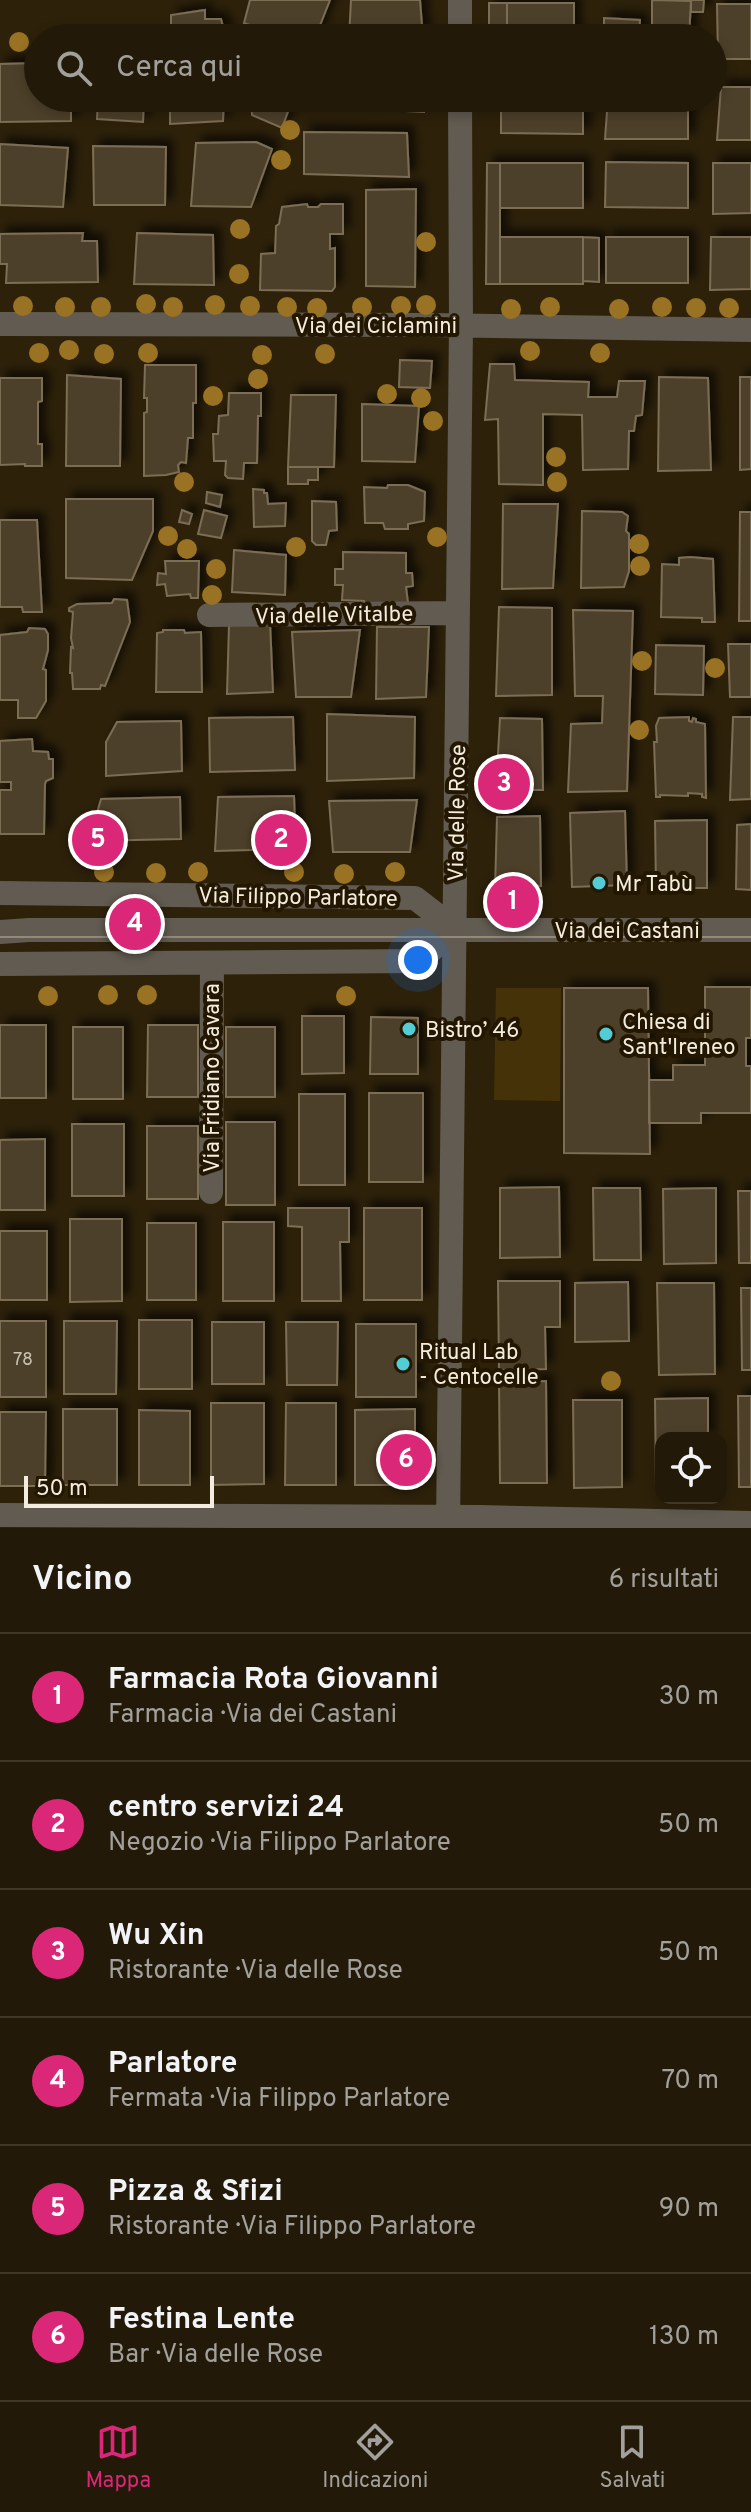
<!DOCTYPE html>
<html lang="it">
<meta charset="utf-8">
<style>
:root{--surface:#221908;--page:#2a2212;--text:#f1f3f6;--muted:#a2a09c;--line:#3f3829;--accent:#db2777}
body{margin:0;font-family:Overpass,sans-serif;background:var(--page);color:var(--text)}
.controls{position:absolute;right:24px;bottom:24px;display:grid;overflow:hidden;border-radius:16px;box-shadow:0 4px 12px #0003}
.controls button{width:72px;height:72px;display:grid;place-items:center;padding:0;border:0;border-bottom:2px solid var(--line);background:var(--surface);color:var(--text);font:40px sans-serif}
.scale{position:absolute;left:24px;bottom:20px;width:190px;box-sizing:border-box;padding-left:8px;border:4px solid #f4ecde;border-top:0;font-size:22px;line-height:28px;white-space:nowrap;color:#f4ecde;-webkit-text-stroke:6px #231702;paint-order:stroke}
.you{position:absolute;left:418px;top:960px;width:28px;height:28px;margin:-20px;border:6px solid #fff;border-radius:50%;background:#1a73e8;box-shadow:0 0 0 12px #1a73e833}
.badge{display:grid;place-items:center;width:52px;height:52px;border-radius:50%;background:var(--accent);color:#fff;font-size:26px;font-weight:700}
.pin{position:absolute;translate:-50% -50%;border:4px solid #fff;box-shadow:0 2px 8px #0006}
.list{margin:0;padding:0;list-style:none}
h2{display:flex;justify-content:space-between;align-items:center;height:104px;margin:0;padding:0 32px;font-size:34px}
h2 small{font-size:26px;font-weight:400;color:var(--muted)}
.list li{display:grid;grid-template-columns:52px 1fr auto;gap:24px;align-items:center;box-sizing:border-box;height:128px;padding:0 32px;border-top:2px solid var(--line)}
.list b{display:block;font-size:30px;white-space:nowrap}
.list p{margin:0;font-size:26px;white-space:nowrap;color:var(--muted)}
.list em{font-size:26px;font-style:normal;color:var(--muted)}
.icon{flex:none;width:44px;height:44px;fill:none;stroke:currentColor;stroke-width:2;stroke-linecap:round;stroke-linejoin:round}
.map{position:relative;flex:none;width:751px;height:1528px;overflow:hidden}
.search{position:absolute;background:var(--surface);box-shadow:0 4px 12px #0003;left:24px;right:24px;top:24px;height:88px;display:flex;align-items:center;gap:20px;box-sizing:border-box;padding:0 28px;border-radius:44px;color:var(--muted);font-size:30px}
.sheet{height:872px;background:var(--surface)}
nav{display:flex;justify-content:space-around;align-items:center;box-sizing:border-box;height:112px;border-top:2px solid var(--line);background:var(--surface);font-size:22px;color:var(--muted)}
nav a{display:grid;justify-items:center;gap:4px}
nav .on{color:var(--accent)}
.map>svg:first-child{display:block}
.green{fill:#463209}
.building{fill:#4e412a;stroke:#7b6d55;stroke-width:2;filter:url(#shadow)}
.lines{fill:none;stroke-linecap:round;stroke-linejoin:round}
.minor{stroke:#615b51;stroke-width:24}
.tram{stroke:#938977;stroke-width:2}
.tree{fill:#997223}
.poi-dot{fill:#52ccd5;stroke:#231702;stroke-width:3}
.labels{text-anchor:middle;stroke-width:8;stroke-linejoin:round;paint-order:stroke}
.number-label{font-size:18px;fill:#cac1b1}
.street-label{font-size:22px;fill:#f4ecde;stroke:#231702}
.poi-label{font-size:22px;fill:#f4ecde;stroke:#231702;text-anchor:start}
</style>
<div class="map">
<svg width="751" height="1528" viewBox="0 0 751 1528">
<defs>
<filter id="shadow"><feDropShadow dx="7" dy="-7" stdDeviation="4" flood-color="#0009"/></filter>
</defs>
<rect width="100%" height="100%" fill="#2d210a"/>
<!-- green -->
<path class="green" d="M496 988H561L560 1101 494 1100Z"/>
<!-- building -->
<path class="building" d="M250 0H330L315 38H287L244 23Z
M351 0H420L423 38H349Z
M652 0 691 1 689 38H604V18L640 20 639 34 652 33Z
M682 0H704L703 12H691V1Z
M489 3H507V38H489Z
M507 3H574V38H507Z
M717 4H751V59H718Z
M205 10V19H221L226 38H171V15Z
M38 63V98H71V121L0 122V64Z
M721 87H751V140H717Z
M98 98H144L143 122 97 119Z
M170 98H224L223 121 170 124Z
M251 98H293L282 128 252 115Z
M326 98H423L424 112 326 107Z
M501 98H583V134L501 133Z
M608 98H688V139H605Z
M304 132 407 133 409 177 304 174Z
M256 142 272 149 251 207 191 206 196 143Z
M0 144 68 148 63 207 0 205Z
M93 146 166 147 165 205H94Z
M606 162 688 163V208L605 207Z
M487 163H500V284H486Z
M500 163H583V208H500Z
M713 163H751V213L713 214Z
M416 189 415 287 366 286V190Z
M307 204 308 207H318L321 204H343V234H330V249L335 248V287L332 291 260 290 261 254 275 253 276 226 279 224 282 207Z
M83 233 82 241H97L98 282 6 283 7 264H0V234Z
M137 233 213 235 214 285 134 284Z
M500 237H583V284H500Z
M583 237 599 238V282L583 281Z
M606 237H688V283H606Z
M711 237H751V289L710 290Z
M400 360 432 361 430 388 399 387Z
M490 364H514L515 380 589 382 588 397H617L619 381H645L642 415 636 416 634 431H629L628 469 583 470 582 415 543 414V485L499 484 498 419 485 420Z
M145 365H196V403H193V438H188L186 463 181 462 178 465 179 472 166 475 144 476V413L147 412V398H144Z
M67 375 121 379 120 466H66Z
M659 377 708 378 711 470 658 471Z
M740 377H751V469L740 470Z
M0 378H42V401L38 402V444H42V466H25V464L0 465Z
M229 393H261V416H258L257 463H244L243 479 228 478 225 475 226 461H214L213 434H218L219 416 228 415Z
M291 395H336L334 467H288Z
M362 404 419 406 415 462 362 461Z
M288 467H318V480H308V484H288Z
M388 485H408L425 492 424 521 408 524V529H385L383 523H365L364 487 387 488Z
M253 489 264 490V493H267L268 504 286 503 285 526 254 527Z
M207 492 222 495 220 507 206 503Z
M66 499H153V531L132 580 66 578Z
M312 501 336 502 337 530 329 531 326 545H316L312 541Z
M503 504H558L553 588 502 589Z
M182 510 192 514 189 524 179 522Z
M204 510 227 516 221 538 198 534Z
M582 511 622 512 628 516 626 531 629 534V571L624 587 581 588Z
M740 512H751V621H739Z
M0 520H37L42 612H23L22 607H0Z
M234 550 286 555 285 595 232 592Z
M343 552 406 553V573H412L413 586 406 587 408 603 364 604V601L342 600 343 585H335V569H343Z
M690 557 713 559 715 622H702V618L661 617 662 564 679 565V558Z
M165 561H199L198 598H191L190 594 167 596 165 584 157 585 158 573 166 574Z
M114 599 127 600 130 622 105 686 101 685 100 689H73L72 673H70L71 647 73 648 71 638 73 612 69 611V608L77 604 112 603Z
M499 607 552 608V695L496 696Z
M573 610 633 611 627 791 568 792 571 724 602 723 603 696H575Z
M270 622 273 692 227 694 229 625Z
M377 627H429L426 697 376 699Z
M29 628 45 629 48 634V650L43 669 46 670V701L36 718H18V700H0V635L27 632Z
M163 630H184L185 633 201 632 202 692H156L157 633 163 632Z
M360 630 351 697H296L292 632Z
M728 644H751V697H730Z
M656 645 704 646 703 695 655 694Z
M327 714 415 717 414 778 327 781Z
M293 717 295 770 210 772 209 718Z
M689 717V721L692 722 693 718 696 719V722L705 724 706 798 702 797V794L688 793V796L660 795V797H656L654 742H657L656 726 659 718Z
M733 717H751V799L730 800Z
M500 718 542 719 543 790H496Z
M181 721 182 771 106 776V742L117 722Z
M32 739 33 751 48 752 49 759H53V778L46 781 45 784 44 834H0V790H11V782H0V741Z
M294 796 296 849 215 851 218 797Z
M180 797 181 839 89 841 101 799Z
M417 800 410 852H333L329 801Z
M625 811 627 885 572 887 570 813Z
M540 816 541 886 495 889 497 817Z
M707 820V888H656L655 821Z
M751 824V890L736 889 737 825Z
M705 987H751V1038H746V1066H751V1113H701V1123H649V1080H673V1065H705Z
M564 988H648L650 1154 564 1153Z
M302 1016H344V1073L302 1074Z
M371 1017 418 1018V1074H370Z
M0 1025H46V1098H0Z
M148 1025H198V1097H147Z
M73 1027H123V1099H73Z
M226 1027H275V1097H226Z
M369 1093H423V1182H369Z
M299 1094H345V1185H299Z
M226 1122H275V1205H226Z
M72 1124H124V1196H72Z
M147 1126H198V1199H147Z
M45 1139V1210H0V1140Z
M559 1187 560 1257 500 1258V1188Z
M593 1188H640L641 1260H594Z
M716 1188V1263L664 1264 663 1189Z
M738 1191H751V1263H739Z
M288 1208H349V1242H340L341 1301H302V1227L288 1226Z
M364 1208H422V1300H364Z
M70 1219H122V1301L70 1302Z
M223 1222H274V1301H223Z
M147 1223H196V1300H147Z
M0 1231H47V1300H0Z
M498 1281H560V1327H545L546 1369 499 1370Z
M628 1282 629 1341 575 1342V1283Z
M657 1283H714L715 1374 659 1375Z
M741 1288H751V1370H742Z
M139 1320H192V1389H139Z
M0 1321H46V1397H0Z
M64 1321H117L116 1394H64Z
M212 1322H264V1384H212Z
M286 1322H338L337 1385H287Z
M356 1324H416V1397H356Z
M546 1381 547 1483H500L499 1382Z
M738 1396H751V1487H739Z
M708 1398V1438H661V1486H656L655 1399Z
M573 1400H622V1487L574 1488Z
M211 1403H264V1484L211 1485Z
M286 1403H336V1485H285Z
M63 1409H117V1485H63Z
M415 1409V1485H355V1410Z
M139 1410 190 1411V1485H139Z
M0 1412H46L45 1486H0Z"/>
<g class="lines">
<!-- minor -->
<path class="minor" d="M460 0V38
M0 324 431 325 751 330
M209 615 458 613
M0 893 415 898 455 929
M0 932 29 930H751
M0 964 416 961 428 953 455 929
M211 1192 212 964
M0 1515 479 1517 751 1523
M448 1528 461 326 460 98"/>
<!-- tram -->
<path class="tram" d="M0 937H751"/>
</g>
<!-- trees -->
<g class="tree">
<circle cx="19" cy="42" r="10"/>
<circle cx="290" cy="130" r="10"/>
<circle cx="281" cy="160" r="10"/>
<circle cx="240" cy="229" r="10"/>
<circle cx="426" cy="242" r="10"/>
<circle cx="239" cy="274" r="10"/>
<circle cx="146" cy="304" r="10"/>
<circle cx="215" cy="305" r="10"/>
<circle cx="426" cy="305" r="10"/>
<circle cx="23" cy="306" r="10"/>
<circle cx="250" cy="306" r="10"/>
<circle cx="401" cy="306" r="10"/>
<circle cx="65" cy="307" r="10"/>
<circle cx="101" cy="307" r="10"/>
<circle cx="173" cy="307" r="10"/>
<circle cx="287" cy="307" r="10"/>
<circle cx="362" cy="307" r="10"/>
<circle cx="550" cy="307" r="10"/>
<circle cx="662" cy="307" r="10"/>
<circle cx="317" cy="308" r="10"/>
<circle cx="696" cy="308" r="10"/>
<circle cx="729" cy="308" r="10"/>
<circle cx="511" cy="309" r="10"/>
<circle cx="619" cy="309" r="10"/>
<circle cx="69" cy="350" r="10"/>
<circle cx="530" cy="351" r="10"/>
<circle cx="39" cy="353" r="10"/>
<circle cx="148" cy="353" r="10"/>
<circle cx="600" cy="353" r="10"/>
<circle cx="104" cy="354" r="10"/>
<circle cx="325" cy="354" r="10"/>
<circle cx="262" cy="355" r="10"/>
<circle cx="258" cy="379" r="10"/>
<circle cx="387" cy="394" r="10"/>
<circle cx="213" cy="396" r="10"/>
<circle cx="421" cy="398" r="10"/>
<circle cx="433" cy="421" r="10"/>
<circle cx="556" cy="457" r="10"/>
<circle cx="184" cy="482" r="10"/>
<circle cx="557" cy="482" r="10"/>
<circle cx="168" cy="536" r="10"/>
<circle cx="437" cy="537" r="10"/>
<circle cx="639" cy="544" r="10"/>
<circle cx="296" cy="547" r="10"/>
<circle cx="187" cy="549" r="10"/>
<circle cx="640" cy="566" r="10"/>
<circle cx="216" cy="569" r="10"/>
<circle cx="212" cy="595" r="10"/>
<circle cx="642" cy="661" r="10"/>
<circle cx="715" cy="668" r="10"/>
<circle cx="639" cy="730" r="10"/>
<circle cx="104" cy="872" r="10"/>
<circle cx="198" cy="872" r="10"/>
<circle cx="294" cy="872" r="10"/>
<circle cx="395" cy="872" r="10"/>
<circle cx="156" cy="873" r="10"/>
<circle cx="344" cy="874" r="10"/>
<circle cx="108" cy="995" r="10"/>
<circle cx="147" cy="995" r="10"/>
<circle cx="48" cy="996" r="10"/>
<circle cx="346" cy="996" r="10"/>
<circle cx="611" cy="1381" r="10"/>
</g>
<!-- markers -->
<g class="poi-dot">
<circle cx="599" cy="883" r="8"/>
<circle cx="409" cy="1029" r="8"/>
<circle cx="606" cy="1034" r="8"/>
<circle cx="403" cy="1364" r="8"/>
</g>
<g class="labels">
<!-- number labels -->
<g class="number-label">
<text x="23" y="1365">78</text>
</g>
<!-- street labels -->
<g class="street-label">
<text x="376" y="333">Via dei Ciclamini</text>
<text transform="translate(334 614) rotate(-1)" y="8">Via delle Vitalbe</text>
<text transform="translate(456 813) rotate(-89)" y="8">Via delle Rose</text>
<text transform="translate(298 896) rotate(1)" y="8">Via Filippo Parlatore</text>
<text x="627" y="938">Via dei Castani</text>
<text transform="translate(211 1078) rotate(-90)" y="8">Via Fridiano Cavara</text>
</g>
<!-- poi labels -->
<g class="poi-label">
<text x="615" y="891">Mr Tabù</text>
<text x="622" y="1029">Chiesa di<tspan x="622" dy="25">Sant'Ireneo</tspan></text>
<text x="425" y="1037">Bistro’ 46</text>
<text x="419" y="1359">Ritual Lab<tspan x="419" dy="25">- Centocelle</tspan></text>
</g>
</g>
</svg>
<div class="controls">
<button><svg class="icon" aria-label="locate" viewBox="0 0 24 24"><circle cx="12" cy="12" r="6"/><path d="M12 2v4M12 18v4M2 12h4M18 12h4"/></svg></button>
</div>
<div class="scale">50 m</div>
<div class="you"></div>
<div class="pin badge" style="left:513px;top:902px">1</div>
<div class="pin badge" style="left:281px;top:840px">2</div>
<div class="pin badge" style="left:504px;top:784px">3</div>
<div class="pin badge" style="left:135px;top:924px">4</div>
<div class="pin badge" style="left:98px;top:840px">5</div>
<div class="pin badge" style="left:406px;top:1460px">6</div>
<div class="search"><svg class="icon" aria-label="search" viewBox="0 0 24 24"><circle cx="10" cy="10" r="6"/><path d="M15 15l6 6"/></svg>Cerca qui</div>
</div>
<section class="sheet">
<h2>Vicino<small>6 risultati</small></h2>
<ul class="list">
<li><span class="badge">1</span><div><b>Farmacia Rota Giovanni</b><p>Farmacia · Via dei Castani</p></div><em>30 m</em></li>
<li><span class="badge">2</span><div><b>centro servizi 24</b><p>Negozio · Via Filippo Parlatore</p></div><em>50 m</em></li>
<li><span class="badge">3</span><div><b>Wu Xin</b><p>Ristorante · Via delle Rose</p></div><em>50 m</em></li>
<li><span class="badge">4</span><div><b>Parlatore</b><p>Fermata · Via Filippo Parlatore</p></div><em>70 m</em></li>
<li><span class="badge">5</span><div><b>Pizza &amp; Sfizi</b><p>Ristorante · Via Filippo Parlatore</p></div><em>90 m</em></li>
<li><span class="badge">6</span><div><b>Festina Lente</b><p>Bar · Via delle Rose</p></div><em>130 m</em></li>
</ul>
</section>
<nav>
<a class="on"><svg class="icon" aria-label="map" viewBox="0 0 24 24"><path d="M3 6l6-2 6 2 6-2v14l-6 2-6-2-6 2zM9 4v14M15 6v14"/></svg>Mappa</a>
<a><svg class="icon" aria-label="directions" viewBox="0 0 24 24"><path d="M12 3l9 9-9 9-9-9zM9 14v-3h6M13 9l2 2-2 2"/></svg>Indicazioni</a>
<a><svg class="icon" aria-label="saved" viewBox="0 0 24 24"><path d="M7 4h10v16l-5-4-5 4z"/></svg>Salvati</a>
</nav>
